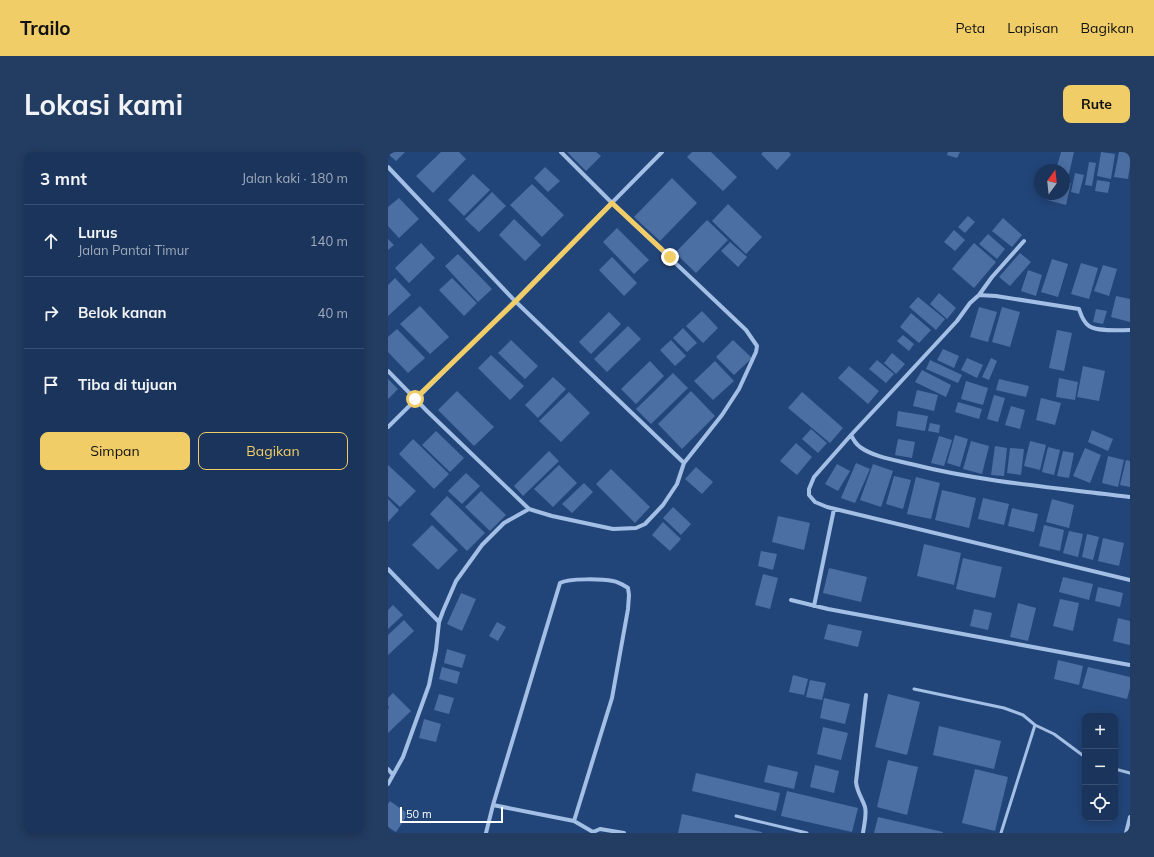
<!DOCTYPE html>
<html lang="id">
<meta charset="utf-8">
<style>
:root{--surface:#1a345b;--page:#233c61;--text:#f1f3f6;--muted:#9faabb;--line:#384f71;--accent:#f0cd66}
body{margin:0;font-family:Mulish,sans-serif;background:var(--page);color:var(--text)}
.controls{position:absolute;right:12px;bottom:12px;display:grid;overflow:hidden;border-radius:8px;box-shadow:0 2px 10px #0003}
.controls button{width:36px;height:36px;display:grid;place-items:center;padding:0;border:0;border-bottom:1px solid var(--line);background:var(--surface);color:var(--text);font:20px sans-serif}
.compass{position:absolute;left:646px;top:12px;width:36px;height:36px;border-radius:50%;background:var(--surface);box-shadow:0 2px 10px #0003;rotate:15deg}
.scale{position:absolute;left:12px;bottom:10px;width:103px;box-sizing:border-box;padding-left:4px;border:2px solid #fff;border-top:0;font-size:11px;line-height:14px;white-space:nowrap;color:#fff;-webkit-text-stroke:3px #224579;paint-order:stroke}
.stop{position:absolute;width:12px;height:12px;margin:-9px;border:3px solid #f0cd66;border-radius:50%;background:#fff}
.stop.end{background:#f0cd66;border-color:#fff;box-shadow:0 1px 4px #0008}
.list{margin:0;padding:0;list-style:none}
h2{display:flex;justify-content:space-between;align-items:center;height:52px;margin:0;padding:0 16px;font-size:17px}
h2 small{font-size:13px;font-weight:400;color:var(--muted)}
.list li{display:grid;grid-template-columns:26px 1fr auto;gap:12px;align-items:center;box-sizing:border-box;height:72px;padding:0 16px;border-top:1px solid var(--line)}
.list b{display:block;font-size:15px;white-space:nowrap}
.list p{margin:0;font-size:13px;white-space:nowrap;color:var(--muted)}
.list em{font-size:13px;font-style:normal;color:var(--muted)}
.actions{display:flex;gap:8px;padding:12px 16px}
.actions a{flex:1;padding:9px 0;border:1px solid var(--accent);border-radius:8px;text-align:center;font-size:14px;color:var(--accent)}
.actions .main{background:var(--accent);color:#111}
.icon{flex:none;width:22px;height:22px;fill:none;stroke:currentColor;stroke-width:2;stroke-linecap:round;stroke-linejoin:round}
.map{position:relative;flex:none;width:742px;height:681px;overflow:hidden;border-radius:8px}
header{display:flex;align-items:center;gap:24px;box-sizing:border-box;height:56px;padding:0 20px;background:var(--accent);color:#111}
header strong{font-size:19px}
nav{display:flex;gap:22px;margin-inline-start:auto;font-size:14px}
.intro{display:flex;align-items:center;justify-content:space-between;box-sizing:border-box;height:96px;padding:0 24px}
h1{margin:0;font-size:28px}
.button{padding:10px 18px;border-radius:8px;background:var(--accent);color:#111;font-size:14px;font-weight:700}
main{display:flex;gap:24px;padding:0 24px}
aside{flex:1;background:var(--surface);border-radius:8px;box-shadow:0 2px 10px #0003}
.map>svg:first-child{display:block}
.building{fill:#4b6fa3}
.lines{fill:none;stroke-linecap:round;stroke-linejoin:round}
.service{stroke:#a3bfe5;stroke-width:3}
.minor{stroke:#a3bfe5;stroke-width:4}
.route{stroke:#f0cd66;stroke-width:5}
</style>
<header>
<strong>Trailo</strong>
<nav><a>Peta</a><a>Lapisan</a><a>Bagikan</a></nav>
</header>
<div class="intro"><h1>Lokasi kami</h1><a class="button">Rute</a></div>
<main>
<aside>
<h2>3 mnt<small>Jalan kaki · 180 m</small></h2>
<ul class="list">
<li><svg class="icon" aria-label="ahead" viewBox="0 0 24 24"><path d="M12 20V5M6 11l6-6 6 6"/></svg><div><b>Lurus</b><p>Jalan Pantai Timur</p></div><em>140 m</em></li>
<li><svg class="icon" aria-label="right" viewBox="0 0 24 24"><path d="M7 20v-9h11M14 6l5 5-5 5"/></svg><div><b>Belok kanan</b></div><em>40 m</em></li>
<li><svg class="icon" aria-label="arrive" viewBox="0 0 24 24"><path d="M6 21V4h12l-3 4 3 4H6"/></svg><div><b>Tiba di tujuan</b></div></li>
</ul>
<div class="actions"><a class="main">Simpan</a><a>Bagikan</a></div>
</aside>
<div class="map">
<svg width="742" height="681" viewBox="0 0 742 681">
<rect width="100%" height="100%" fill="#224579"/>
<!-- building -->
<path class="building" d="M0 0H17L8 9 0 2Z
M53 0H71L78 7 45 41 28 24Z
M179 0H208L213 4 198 19Z
M304 0H323L349 25 335 39 299 5Z
M375 0H401L403 3 389 18 373 2Z
M560 0H572L569 6 559 3Z
M673 0H686L681 22 676 21V18H668Z
M713 0 727 2 723 27 709 24Z
M731 0H742V14L740 27 726 25Z
M701 10 708 11 704 34 697 33Z
M157 15 172 29 160 40 146 26Z
M687 21 696 23 691 42 683 40Z
M85 22 102 38 76 64 60 48Z
M284 26 309 51 272 89 246 65Z
M709 28 722 30 720 41 707 39Z
M676 30 683 31 678 53 659 48 660 42H676Z
M144 32 176 63 154 85 122 53Z
M104 40 118 54 91 80 77 67Z
M11 46 31 67 11 86 0 74V55Z
M340 52 374 85 358 102 324 69Z
M580 64 587 70 577 81 570 75Z
M615 66 634 83 624 95 604 79Z
M126 67 153 93 137 109 111 83Z
M319 68 340 88 308 121 287 101Z
M229 76 261 108 246 122 215 90Z
M566 78 577 88 567 99 556 90Z
M600 82 617 97 609 107 591 92Z
M0 87 6 93 0 98Z
M342 90 359 105 350 115 333 99Z
M33 91 47 106 21 131 7 116Z
M586 91 608 110 586 136 564 117Z
M632 101 643 110 622 134 611 125Z
M70 102 104 137 90 150 57 114Z
M224 105 249 131 236 144 211 118Z
M664 107 680 112 670 145 653 140Z
M693 111 710 116 701 147 683 142Z
M715 113 729 117 721 144 706 139Z
M640 118 654 123 648 144 633 139Z
M7 126 23 143 0 164V133Z
M64 126 89 151 76 164 51 138Z
M551 141 568 156 559 167 542 152Z
M728 144 742 147V170L723 165Z
M530 145 557 167 548 178 521 155Z
M32 154 61 185 42 202 12 172Z
M591 155 609 160 600 190 582 185Z
M614 155 632 160 622 195 604 190Z
M708 157 719 159 715 172 705 170Z
M314 159 330 176 315 191 298 174Z
M221 160 233 172 203 202 191 190Z
M523 161 543 178 531 191 512 175Z
M240 174 253 187 219 220 206 207Z
M295 176 309 191 299 200 285 186Z
M9 177 37 206 20 221 0 200V185Z
M669 178 684 181 676 219 661 216Z
M515 183 526 192 521 199 509 189Z
M123 188 150 214 137 227 110 201Z
M283 188 298 204 287 214 272 198Z
M345 188 364 206 346 223 328 205Z
M555 197 571 204 566 216 549 208Z
M504 201 517 212 508 222 496 211Z
M103 203 136 234 122 248 90 216Z
M579 206 595 213 589 226 573 218Z
M603 206 609 209 601 228 594 225Z
M489 208 506 222 498 231 481 217Z
M542 208 574 223 570 231 538 217Z
M262 209 276 224 248 252 233 237Z
M327 209 346 229 325 248 306 229Z
M461 214 491 239 480 252 450 226Z
M695 214 717 219 711 249 689 245Z
M534 218 563 233 558 245 527 230Z
M285 221 300 236 263 272 248 257Z
M165 225 178 237 150 266 137 253Z
M671 226 690 230 687 248 668 245Z
M0 227 10 237 0 247Z
M611 227 641 234 638 245 608 238Z
M578 229 600 236 595 253 573 247Z
M529 238 550 243 546 259 525 254Z
M69 239 106 275 86 294 50 258Z
M303 239 327 264 294 297 270 272Z
M181 240 202 261 173 290 151 269Z
M414 240 455 276 442 291 400 256Z
M606 243 617 246 610 270 599 267Z
M653 246 673 251 667 273 648 268Z
M570 250 594 257 591 267 567 260Z
M623 254 637 258 632 277 617 273Z
M510 259 540 264 537 279 508 274Z
M542 271 552 273 551 281 540 279Z
M423 277 439 291 430 301 414 287Z
M704 278 725 287 720 299 700 290Z
M48 279 76 306 62 320 34 293Z
M567 283 580 287 572 315 559 311Z
M551 284 564 288 556 314 543 311Z
M25 287 61 322 46 337 11 302Z
M510 287 527 290 524 306 507 303Z
M583 289 601 294 594 322 575 317Z
M642 289 658 293 652 318 636 314Z
M408 291 424 305 409 323 392 309Z
M607 294 619 296 616 324 603 323Z
M660 295 672 298 666 323 654 320Z
M622 296 636 297 633 323 619 321Z
M697 296 713 303 702 331 685 324Z
M161 299 171 309 135 344 126 334Z
M675 299 686 301 681 326 669 324Z
M720 304 736 308 730 335 714 331Z
M738 308 742 309V335L732 333Z
M468 311 482 317 467 351 453 346Z
M449 312 462 319 450 339 437 332Z
M485 312 505 319 493 355 472 348Z
M0 313 28 339 12 355 0 344Z
M171 313 189 331 165 355 146 337Z
M308 315 325 330 314 342 297 327Z
M223 317 262 355 247 371 208 332Z
M78 321 92 334 74 352 60 339Z
M506 324 523 328 515 357 498 352Z
M528 325 552 331 543 367 519 362Z
M196 331 205 340 184 361 174 352Z
M554 338 588 346 581 376 547 368Z
M93 339 118 363 102 379 77 355Z
M59 344 97 381 79 399 42 362Z
M595 346 621 352 616 373 590 367Z
M0 347 11 358 0 370Z
M664 347 686 353 681 376 658 370Z
M285 355 303 372 293 383 275 366Z
M624 356 650 362 646 380 620 374Z
M390 364 422 371 416 398 384 390Z
M275 370 293 387 282 399 264 383Z
M44 373 70 398 50 418 24 393Z
M656 373 676 378 672 399 651 394Z
M681 379 695 382 690 405 675 401Z
M699 382 711 385 705 408 694 405Z
M715 386 736 391 731 414 710 409Z
M536 392 573 401 566 433 529 424Z
M373 399 389 402 385 418 370 414Z
M575 406 614 415 607 446 568 437Z
M441 416 479 425 473 450 435 441Z
M375 422 390 426 382 457 367 453Z
M675 425 705 432 701 448 671 440Z
M710 435 735 441 732 455 707 449Z
M73 441 88 447 74 479 59 472Z
M672 447 691 451 685 479 665 474Z
M630 451 648 456 640 489 622 485Z
M5 453 15 463 0 477V458Z
M586 457 604 461 600 478 582 474Z
M730 466 742 469V493L725 489Z
M16 468 26 479 0 503V483Z
M109 470 118 475 110 489 101 484Z
M440 472 474 479 470 495 436 487Z
M59 497 78 503 74 516 56 511Z
M670 508 695 514 691 533 666 527Z
M54 515 72 520 69 532 51 527Z
M700 515 742 525V536L739 547 694 536Z
M405 523 420 527 416 543 401 540Z
M422 528 438 531 434 548 418 545Z
M5 541 23 559 0 581V557L1 555 0 554V546Z
M51 542 66 546 61 562 46 558Z
M500 542 532 550 519 603 487 595Z
M436 546 462 552 457 572 432 566Z
M36 567 53 572 48 590 31 586Z
M551 574 613 589 606 617 545 603Z
M435 575 460 581 453 608 429 602Z
M500 608 530 615 519 663 489 655Z
M380 613 410 620 406 637 376 630Z
M427 613 451 619 446 641 422 635Z
M587 617 620 625 607 679 574 671Z
M308 621 392 641 388 659 304 639Z
M399 639 470 656 464 680 393 664Z
M2 649 20 662 8 680 0 675V652Z
M294 662 374 680V681H290Z
M490 665 555 680V681H486Z"/>
<g class="lines">
<!-- service -->
<path class="service" d="M526 537 616 556 635 563 647 573 666 582 697 605
M727 617 742 621
M348 664 419 681
M613 681 647 573"/>
<!-- minor -->
<path class="minor" d="M0 15 127 149 296 311
M636 89 604 125 591 143 582 151 569 169 506 237 463 283 426 325 421 337V343L427 350 439 355 742 428
M591 143 608 144 691 157C693 163 695 170 701 174 710 180 731 178 742 178
M0 219 39 259 141 357 164 364 225 377 248 376 257 372 275 353 289 332 296 311 334 263 351 237 368 200 369 194 358 178 224 51 173 0
M0 275 127 149 274 0
M463 283C465 287 468 292 472 295 486 305 506 308 523 312 594 330 669 336 742 345
M0 417 51 470
M403 448 440 457 742 513
M426 454 446 357
M0 617 5 623
M0 632 15 605 41 533 48 498 51 470 55 459 68 429 94 393 116 371 141 357
M105 653 186 669 205 680
M205 680 212 677 236 681
M98 681 105 653 172 431C181 426 215 427 225 429 231 430 235 433 240 436L241 443 240 457 224 546 186 669
M475 681C476 673 479 663 477 655 474 646 469 640 468 630L478 543
M738 681 742 665"/>
</g>
<g class="lines">
<!-- route -->
<path class="route" d="M27 247 128 149 224 51 282 105"/>
</g>
</svg>
<div class="controls">
<button>+</button>
<button>−</button>
<button><svg class="icon" aria-label="locate" viewBox="0 0 24 24"><circle cx="12" cy="12" r="6"/><path d="M12 2v4M12 18v4M2 12h4M18 12h4"/></svg></button>
</div>
<svg class="compass" viewBox="-18 -18 36 36"><path d="M0-13l5 13h-10z" fill="#e53935"/><path d="M0 13l5-13h-10z" fill="#9faabb"/></svg>
<div class="scale">50 m</div>
<div class="stop" style="left:27px;top:247px"></div>
<div class="stop end" style="left:282px;top:105px"></div>
</div>
</main>
